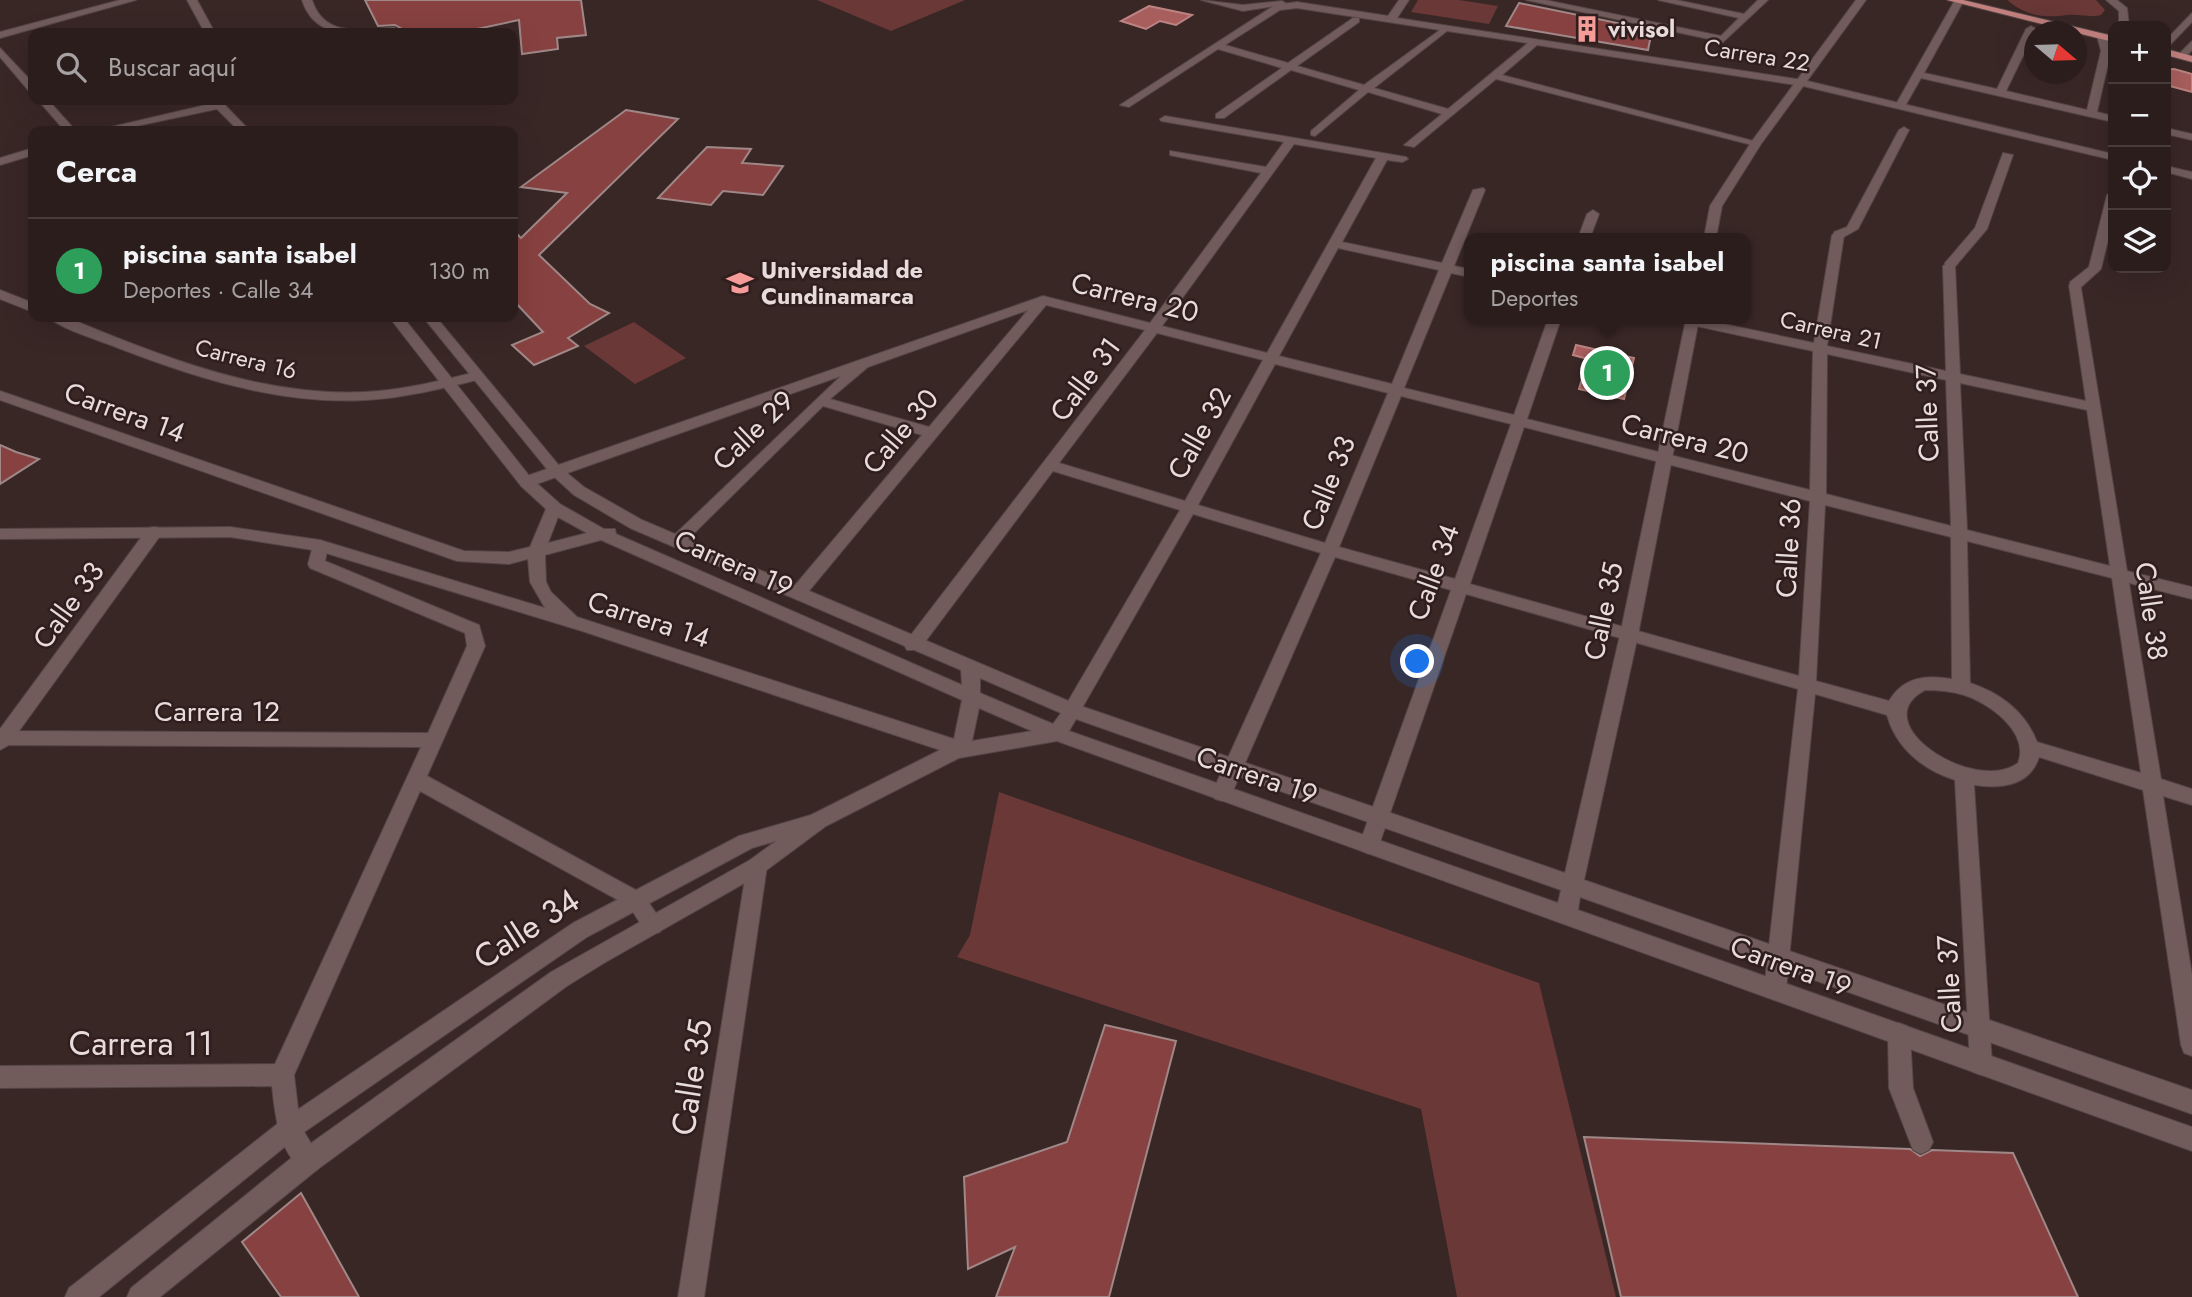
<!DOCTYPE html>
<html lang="es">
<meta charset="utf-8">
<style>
:root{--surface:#2b1d1c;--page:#372a29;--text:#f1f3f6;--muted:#a6a2a3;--line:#473b3b;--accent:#2563eb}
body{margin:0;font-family:Jost,sans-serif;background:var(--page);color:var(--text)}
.controls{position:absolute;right:21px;top:21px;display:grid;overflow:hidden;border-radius:14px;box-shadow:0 7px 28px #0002}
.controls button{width:63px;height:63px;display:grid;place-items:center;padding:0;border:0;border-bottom:2px solid var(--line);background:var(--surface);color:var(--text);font:35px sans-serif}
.compass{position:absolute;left:2024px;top:21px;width:63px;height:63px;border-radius:50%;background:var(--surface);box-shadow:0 7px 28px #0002;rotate:109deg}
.you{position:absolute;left:1418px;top:662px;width:24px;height:24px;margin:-18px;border:5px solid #fff;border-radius:50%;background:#1a73e8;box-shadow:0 0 0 10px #1a73e833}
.badge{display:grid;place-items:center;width:46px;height:46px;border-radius:50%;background:var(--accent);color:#fff;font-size:23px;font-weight:700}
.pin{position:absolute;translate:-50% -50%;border:4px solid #fff;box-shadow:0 2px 7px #0006}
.popup{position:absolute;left:1464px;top:233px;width:287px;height:91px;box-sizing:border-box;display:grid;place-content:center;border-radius:14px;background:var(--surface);filter:drop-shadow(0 2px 5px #0005);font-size:23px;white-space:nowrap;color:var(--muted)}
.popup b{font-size:26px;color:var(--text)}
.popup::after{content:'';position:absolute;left:50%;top:100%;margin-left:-14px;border:14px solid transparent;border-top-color:var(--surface)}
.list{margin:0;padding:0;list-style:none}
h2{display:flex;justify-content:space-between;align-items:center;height:91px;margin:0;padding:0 28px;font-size:30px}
h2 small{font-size:23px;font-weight:400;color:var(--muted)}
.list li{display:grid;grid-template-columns:46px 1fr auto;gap:21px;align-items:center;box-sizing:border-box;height:105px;padding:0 28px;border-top:2px solid var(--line)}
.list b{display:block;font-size:26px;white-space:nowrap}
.list p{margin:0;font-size:23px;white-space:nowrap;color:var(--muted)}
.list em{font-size:23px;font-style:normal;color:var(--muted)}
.icon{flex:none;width:38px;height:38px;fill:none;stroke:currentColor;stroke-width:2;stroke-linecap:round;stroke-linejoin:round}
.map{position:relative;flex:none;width:2192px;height:1297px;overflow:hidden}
.search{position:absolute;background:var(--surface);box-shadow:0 7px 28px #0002;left:28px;top:28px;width:490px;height:77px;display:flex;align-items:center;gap:18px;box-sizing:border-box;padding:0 24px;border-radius:14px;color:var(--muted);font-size:26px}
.panel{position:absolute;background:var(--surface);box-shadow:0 7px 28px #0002;left:28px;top:126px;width:490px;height:196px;border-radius:14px}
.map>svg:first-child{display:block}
.green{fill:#693837}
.water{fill:#a85e5c;stroke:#bb8482;stroke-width:2}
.building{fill:#874140;stroke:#9f8887;stroke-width:2}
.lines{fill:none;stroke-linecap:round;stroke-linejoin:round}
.service-casing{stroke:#544544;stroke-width:2}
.pedestrian-casing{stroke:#544544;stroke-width:2}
.minor-casing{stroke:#544544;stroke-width:2}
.tertiary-casing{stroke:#544544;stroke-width:2}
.primary-casing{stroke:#544544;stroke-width:2}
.service{fill:#715c5b;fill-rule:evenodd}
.pedestrian{fill:#715c5b;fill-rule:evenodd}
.minor{fill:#715c5b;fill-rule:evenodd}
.tertiary{fill:#715c5b;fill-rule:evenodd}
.primary{fill:#c2817f;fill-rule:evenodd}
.labels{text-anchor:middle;stroke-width:5;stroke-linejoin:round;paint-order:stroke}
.far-poi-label{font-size:23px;font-weight:bold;fill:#e8dbdb;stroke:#2f1e1d;text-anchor:start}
.far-street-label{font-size:23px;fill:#e8dbdb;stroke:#2f1e1d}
.street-label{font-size:28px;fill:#e8dbdb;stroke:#2f1e1d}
.near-street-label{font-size:33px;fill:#e8dbdb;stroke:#2f1e1d}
</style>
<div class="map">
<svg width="2192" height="1297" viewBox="0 0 2192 1297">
<rect width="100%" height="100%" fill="#392726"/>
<!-- green -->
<path class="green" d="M817 0H965L891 31Z
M1418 0H1459L1498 6 1489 24 1411 12Z
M2007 0H2096L2105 10 2101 15C2090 18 2080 14 2068 15 2044 18 2028 17 2007 0Z
M634 322 686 358 635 384 584 346Z
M999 792 1539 983 1616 1297H1457L1421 1109 957 957 970 935Z"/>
<!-- water -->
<path class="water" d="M1149 6 1192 15 1176 25 1160 21 1146 29 1121 21Z
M2174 69 2192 74V92L2166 85V70Z
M1576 345 1634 358 1624 399 1579 389 1588 359 1573 355Z"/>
<!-- building -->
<path class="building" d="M365 0H581L586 35 557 38 558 49 522 54 519 20 458 33H398L402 29 395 25 378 26Z
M1519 3 1652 30 1648 50 1506 26Z
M626 110 678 119 539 255 590 304 609 313 568 338 578 346 534 365 512 345 543 332 513 300V230L521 238 567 193 521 187Z
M707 147 751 149 742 163 783 166 763 195 723 191 711 205 658 198Z
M0 445 16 452 39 459 0 484Z
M1105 1025 1176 1041 1109 1297H996L1015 1247 968 1269 964 1177 1067 1142Z
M1584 1137 1910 1149 1920 1156 1932 1150 2013 1153 2078 1297H1621Z
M301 1193 359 1297H281L242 1242Z"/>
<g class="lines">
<defs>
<path id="service" d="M302 0H312C324 38 362 30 394 27L399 30 390 33C355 33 315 41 302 0Z
M1201 0 1243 5 1282 1 1287 4 1243 11Z
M1899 1023 1907 1026 1910 1034 1913 1088 1933 1142 1929 1150 1921 1154 1913 1150 1889 1088 1888 1034 1891 1026Z"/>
<path id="pedestrian" d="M1526 0H1545L1721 36 1739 18 1658 0H1676L1744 14 1758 0H1768L1723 42Z
M1955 0 1963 2 1924 73 1997 89 2026 29 2031 26 2036 29 2006 91 2087 110 2101 51 2097 36 2105 34 2111 51 2097 112 2113 116V122L1921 78 1904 108H1896L1895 106Z
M1904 127 1909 130 1858 229 1842 238H1834V232L1847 227 1899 130Z
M2166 128 2192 134V140L2166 134Z
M2003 153 2013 155 1987 229 1953 269H1945V263L1975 228Z
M2113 191V219L2101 269 2080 288H2070V282L2089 267 2107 195Z"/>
<path id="minor" d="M120 0H136L0 38V32Z
M1399 0H1409L1397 18 1803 80 2113 154V160L1803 86 1537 45 1502 75 1761 143 1756 146 1496 79 1414 147 1404 145 1442 114 1368 92 1315 136 1311 135V131L1359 90 1291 70 1224 118H1216V114L1282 68 1218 49 1129 107 1120 105 1275 5 1297 2 1388 16ZM1297 8 1440 30 1364 85 1297 66 1359 22V18H1353L1288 63 1225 45 1280 10ZM1447 31 1528 43 1448 109 1374 88Z
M2106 0H2117L2127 8 2129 26H2119V11Z
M2192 13V22L2166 49V40Z
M2192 41V50L2185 58H2179V54Z
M0 48 33 83V92L29 91 0 57Z
M38 100H48L76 131H65Z
M1165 116 1406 157 1408 159 1402 162 1387 160 1342 242 1442 263 1473 190 1483 188 1485 190 1454 266 1469 269V277L1451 273 1404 388 1514 415 1548 319H1561L1527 419 1810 490 1813 351 1682 323 1676 319H1700L1814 343 1832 235 1838 231 1844 235 1827 346 1946 371 1943 266 1949 262 1955 266 1960 374 2086 401 2069 285 2080 282 2127 571 2192 587V599L2129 583 2161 779 2192 789V805L2163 796 2192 975V1056L2184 1053 2181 1045 2143 790 2039 757C2030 786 2001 789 1974 785L1992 1064 1989 1072 1981 1075 1973 1072 1970 1064 1955 780C1923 770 1896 748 1887 715L1815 694 1786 990 1783 997 1775 1000 1767 997 1764 990 1798 689 1466 594 1379 845 1376 851 1369 854 1362 851 1359 845 1451 590 1335 557 1232 793 1229 799 1222 801 1215 799 1212 793 1321 553 1193 514 1078 715H1066L1063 710 1180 510 1053 471 919 650H907L904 645 907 640 1145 330 1046 305 803 598 797 600 789 594 791 590 922 435 823 406 682 545 676 547 668 541 841 376 531 486 526 487 518 482 521 478 1043 296 1150 323 1261 173 1174 156 1170 155V151L1266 167 1284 142 1161 121 1160 119ZM1294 144 1376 158 1267 353 1162 326ZM1338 248 1439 270 1392 384 1279 356ZM1028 310 929 427 830 399 868 367ZM1157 333 1263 360 1185 501 1059 463ZM1827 354 1946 380 1951 526 1826 494ZM1275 364 1388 393 1325 543 1198 505ZM1960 383 2087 410 2110 566 1967 530ZM1401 396 1511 424 1455 579 1339 547ZM1524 427 1810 501 1799 676 1470 584ZM1825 505 1951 537 1952 679C1926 675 1904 676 1889 701L1816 681ZM1967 541 2112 578 2141 773 2037 742C2025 711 2000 693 1970 683ZM1925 690C1938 690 1951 691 1964 695 1989 703 2030 732 2018 763 1974 795 1863 723 1925 690Z
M2166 166 2192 172V179L2166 172Z
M1593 210 1599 214 1590 238H1578L1587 214Z
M0 290 33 303V312L0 299Z
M48 317H66C161 356 260 397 365 392 403 390 439 381 476 372L483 376 481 379C443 388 405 398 366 400 282 405 199 379 121 349 102 341 62 330 48 317Z
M154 527 160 528 162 532 160 536 19 731 428 733 467 646 465 633 310 568 308 564 314 542H326L328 546 325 561 479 625 485 646 427 776 643 894 664 925 660 932 653 934 646 932 629 906 420 791 294 1075 300 1125 321 1160 318 1169 309 1172C279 1160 275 1114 272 1086L0 1088V1066L275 1064 421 747 9 745 0 750V729L148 528Z
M757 857 764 860 767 866 704 1297H678L747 866 750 860Z"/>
<path id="tertiary" d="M187 0H197L215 33H205Z
M1856 0H1866L1761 144 1722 206 1716 238H1704L1710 206 1752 141Z
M214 100H224V104L250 131H239L217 109 113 131H94L214 103Z
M33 148V155L0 165V158Z
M389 317H403L531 478 560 504 604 529H615L616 534 962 685 961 670 630 528 574 495 551 474 423 317H436L561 468 584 487 642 520 1078 705 1565 873 1620 635 1686 319H1699L1638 635 1584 880 2192 1090V1114L1580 897 1578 910 2192 1127V1151L1057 741 959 758 826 826 764 872 604 963 567 986 318 1169 160 1297H127L131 1288 300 1151 551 972 750 860 776 841 752 848 587 937 297 1137 99 1297H65L69 1288 281 1121 573 923 739 836 811 815 940 750 582 631 319 551 230 537 0 539V529L230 527 320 540 545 608 530 582 528 559 509 564 457 561 0 400V391L464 551 509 552 530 547 546 509 521 486ZM558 517 587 533 548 543ZM601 540 962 700 954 739 577 617 551 592 546 582 545 555ZM980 678 1061 713 1053 724 980 693ZM979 708 1032 731 972 741ZM1076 719 1561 890 1558 903 1069 731Z"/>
<path id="primary" d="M1947 0H1963L2113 36V42Z
M2166 49 2192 56V62L2166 55Z"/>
</defs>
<!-- service casing -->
<use href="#service" class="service-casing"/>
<!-- pedestrian casing -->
<use href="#pedestrian" class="pedestrian-casing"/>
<!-- minor casing -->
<use href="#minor" class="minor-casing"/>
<!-- tertiary casing -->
<use href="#tertiary" class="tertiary-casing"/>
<!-- primary casing -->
<use href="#primary" class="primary-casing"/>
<!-- service -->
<use href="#service" class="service"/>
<!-- pedestrian -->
<use href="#pedestrian" class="pedestrian"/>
<!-- minor -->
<use href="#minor" class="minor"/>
<!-- tertiary -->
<use href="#tertiary" class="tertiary"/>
<!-- primary -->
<use href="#primary" class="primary"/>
</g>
<!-- icons -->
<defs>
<symbol id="building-bare" viewBox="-9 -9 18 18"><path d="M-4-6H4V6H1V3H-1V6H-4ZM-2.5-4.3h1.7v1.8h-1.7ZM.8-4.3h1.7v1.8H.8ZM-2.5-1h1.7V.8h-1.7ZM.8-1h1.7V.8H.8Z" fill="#f59b98" stroke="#2f1e1d" stroke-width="2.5" paint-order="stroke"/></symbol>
<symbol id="university-bare" viewBox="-9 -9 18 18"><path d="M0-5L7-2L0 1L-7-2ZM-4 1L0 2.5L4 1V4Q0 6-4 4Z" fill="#f59b98" stroke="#2f1e1d" stroke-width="2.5" paint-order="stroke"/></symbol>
</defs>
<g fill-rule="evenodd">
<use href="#building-bare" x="1568" y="10" width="38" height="38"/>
<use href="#university-bare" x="721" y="264" width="38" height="38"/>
</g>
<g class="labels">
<!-- far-poi labels -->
<g class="far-poi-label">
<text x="1608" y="37">vivisol</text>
<text x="761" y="278">Universidad de<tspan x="761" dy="26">Cundinamarca</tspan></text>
</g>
<!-- far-street labels -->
<g class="far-street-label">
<text transform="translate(1757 55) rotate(9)" y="8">Carrera 22</text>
<text transform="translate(1831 330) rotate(13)" y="8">Carrera 21</text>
<text transform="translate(246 359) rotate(14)" y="8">Carrera 16</text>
</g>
<!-- street labels -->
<g class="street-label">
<text transform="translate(1135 297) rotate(14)" y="10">Carrera 20</text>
<text transform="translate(1085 379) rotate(-53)" y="10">Calle 31</text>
<text transform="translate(125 412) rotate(20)" y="10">Carrera 14</text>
<text transform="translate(1927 413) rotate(-92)" y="10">Calle 37</text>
<text transform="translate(753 430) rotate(-44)" y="10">Calle 29</text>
<text transform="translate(900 431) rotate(-50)" y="10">Calle 30</text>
<text transform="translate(1199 433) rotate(-61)" y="10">Calle 32</text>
<text transform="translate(1685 438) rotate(14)" y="10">Carrera 20</text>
<text transform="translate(1328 483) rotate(-68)" y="10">Calle 33</text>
<text transform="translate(1788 548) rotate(-87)" y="10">Calle 36</text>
<text transform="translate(734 563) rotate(24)" y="10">Carrera 19</text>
<text transform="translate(1433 572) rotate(-70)" y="10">Calle 34</text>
<text transform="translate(68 605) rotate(-54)" y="10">Calle 33</text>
<text transform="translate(1603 611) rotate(-78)" y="10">Calle 35</text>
<text transform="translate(2152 611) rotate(82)" y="10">Calle 38</text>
<text transform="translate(649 619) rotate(18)" y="10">Carrera 14</text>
<text x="217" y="721">Carrera 12</text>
<text transform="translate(1257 775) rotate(19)" y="10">Carrera 19</text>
<text transform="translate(1791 966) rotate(20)" y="10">Carrera 19</text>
<text transform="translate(1949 984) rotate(-93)" y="10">Calle 37</text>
</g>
<!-- near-street labels -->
<g class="near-street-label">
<text transform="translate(526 928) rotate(-33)" y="12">Calle 34</text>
<text x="141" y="1055">Carrera 11</text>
<text transform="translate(691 1077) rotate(-81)" y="12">Calle 35</text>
</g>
</g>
</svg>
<div class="controls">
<button>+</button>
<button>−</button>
<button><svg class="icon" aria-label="locate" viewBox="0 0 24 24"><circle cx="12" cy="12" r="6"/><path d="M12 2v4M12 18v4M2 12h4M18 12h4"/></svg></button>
<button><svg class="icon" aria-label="layers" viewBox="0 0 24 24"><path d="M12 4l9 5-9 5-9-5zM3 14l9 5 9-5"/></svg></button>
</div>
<svg class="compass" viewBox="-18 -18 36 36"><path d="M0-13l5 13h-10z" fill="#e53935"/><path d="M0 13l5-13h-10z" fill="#a6a2a3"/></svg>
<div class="you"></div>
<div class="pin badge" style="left:1607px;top:373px;background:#2e9e5b">1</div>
<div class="popup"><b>piscina santa isabel</b>Deportes</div>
<div class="search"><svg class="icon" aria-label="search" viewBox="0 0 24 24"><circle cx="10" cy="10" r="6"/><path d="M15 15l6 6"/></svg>Buscar aquí</div>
<section class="panel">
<h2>Cerca<small></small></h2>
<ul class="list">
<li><span class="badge" style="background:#2e9e5b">1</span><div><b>piscina santa isabel</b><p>Deportes · Calle 34</p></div><em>130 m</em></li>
</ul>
</section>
</div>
